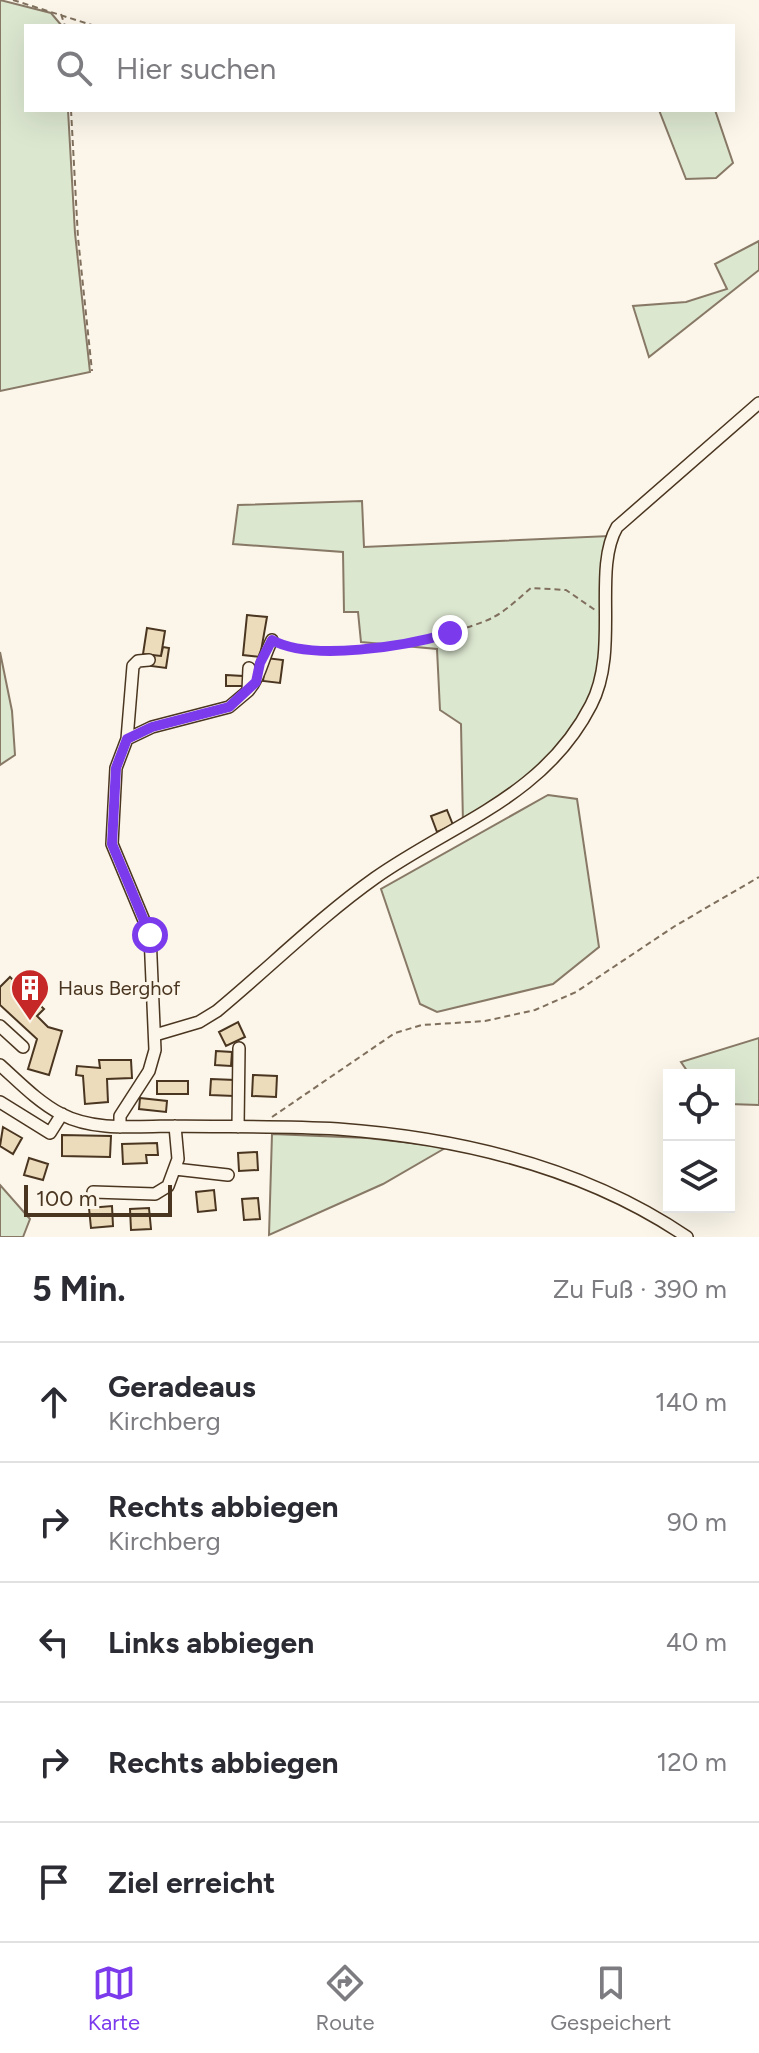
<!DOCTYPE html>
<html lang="de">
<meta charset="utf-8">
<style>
:root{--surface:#fff;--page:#f7f7f7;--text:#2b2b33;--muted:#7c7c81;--line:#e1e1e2;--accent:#7c3aed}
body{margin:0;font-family:Figtree,sans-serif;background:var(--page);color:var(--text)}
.controls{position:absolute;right:24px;bottom:24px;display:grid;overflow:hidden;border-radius:0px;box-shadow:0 8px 32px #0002}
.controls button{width:72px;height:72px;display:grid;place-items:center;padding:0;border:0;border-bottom:2px solid var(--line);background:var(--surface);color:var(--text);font:40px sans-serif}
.scale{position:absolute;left:24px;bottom:20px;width:148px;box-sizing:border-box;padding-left:8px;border:4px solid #4a3520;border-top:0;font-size:22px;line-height:28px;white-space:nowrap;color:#4a3520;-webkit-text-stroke:6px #fbf6e9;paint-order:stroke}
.stop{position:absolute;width:24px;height:24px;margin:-18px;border:6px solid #7c3aed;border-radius:50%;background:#fff}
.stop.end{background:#7c3aed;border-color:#fff;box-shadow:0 2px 8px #0008}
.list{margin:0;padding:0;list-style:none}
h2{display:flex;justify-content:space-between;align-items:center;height:104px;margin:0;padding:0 32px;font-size:34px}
h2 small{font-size:26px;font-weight:400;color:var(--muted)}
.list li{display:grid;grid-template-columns:52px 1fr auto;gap:24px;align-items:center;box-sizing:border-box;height:120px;padding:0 32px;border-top:2px solid var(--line)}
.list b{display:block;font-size:30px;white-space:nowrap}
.list p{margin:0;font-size:26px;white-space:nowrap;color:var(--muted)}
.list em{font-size:26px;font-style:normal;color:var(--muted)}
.icon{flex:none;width:44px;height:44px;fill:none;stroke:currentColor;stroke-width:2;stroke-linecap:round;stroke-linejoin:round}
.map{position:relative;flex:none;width:759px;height:1237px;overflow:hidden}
.search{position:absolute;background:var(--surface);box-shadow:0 8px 32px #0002;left:24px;right:24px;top:24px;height:88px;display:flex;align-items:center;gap:20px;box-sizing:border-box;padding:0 28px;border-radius:0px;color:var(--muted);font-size:30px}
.sheet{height:704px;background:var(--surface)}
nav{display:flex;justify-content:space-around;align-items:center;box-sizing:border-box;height:112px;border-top:2px solid var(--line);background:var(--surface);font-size:22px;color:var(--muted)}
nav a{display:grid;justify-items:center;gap:4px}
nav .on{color:var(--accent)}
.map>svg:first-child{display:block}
.green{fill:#dce7d0;stroke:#887966;stroke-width:2}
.building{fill:#ecdcbc;stroke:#4a3520;stroke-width:2}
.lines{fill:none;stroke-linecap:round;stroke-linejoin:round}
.minor-casing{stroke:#4a3520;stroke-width:14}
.path{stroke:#7f6f5c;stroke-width:2;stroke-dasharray:6 4;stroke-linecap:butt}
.minor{stroke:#fbf6e9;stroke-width:11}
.route{stroke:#7c3aed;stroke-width:10}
.labels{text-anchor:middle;stroke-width:6;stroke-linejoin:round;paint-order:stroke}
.poi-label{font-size:20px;fill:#4a3520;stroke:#fbf6e9;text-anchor:start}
</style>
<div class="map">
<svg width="759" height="1237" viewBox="0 0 759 1237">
<rect width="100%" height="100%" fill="#fbf6e9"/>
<!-- green -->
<path class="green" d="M0 0 51 13 62 26H26V110H68L75 233 90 372 0 391Z
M659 110H715L733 163 716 178 686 179Z
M759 241V270L649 357 633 306 686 302 727 289 715 264Z
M362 501 364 547 609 536C607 572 610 632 602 666 586 740 520 782 463 824L461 724 440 710 437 649 361 642 358 612H344L343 552 233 544 238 505Z
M0 652 12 711 15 755 0 765Z
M548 795 577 799 599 947 553 984 437 1012 420 1004 381 889Z
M759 1038V1105L729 1104V1075H690L681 1062Z
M272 1134 367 1138 447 1147 383 1184 269 1235Z
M0 1185 30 1219 23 1237H0Z"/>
<!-- building -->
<path class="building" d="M247 615 267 617 260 657 243 655Z
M147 628 165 631 161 656 143 654Z
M163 647 169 648 166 668 151 666 153 655 161 656Z
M266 658 283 660 280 683 263 681Z
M226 675 243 676V686H226Z
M447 810 453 825 437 832 431 816Z
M10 977 44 1009 37 1016 48 1027 62 1031 49 1075 28 1069 37 1039 0 1005V987Z
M238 1022 245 1037 226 1046 219 1032Z
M216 1051 232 1052 231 1066 215 1065Z
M99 1060H131L132 1078 107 1079 108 1102 85 1104 83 1076 76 1075 77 1066 100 1068Z
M253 1075 277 1076 276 1097 252 1096Z
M211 1079 235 1080 234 1096 210 1095Z
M157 1081H188V1094H157Z
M140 1098 167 1101 166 1112 139 1109Z
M3 1127 22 1138 13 1154 0 1146Z
M62 1135 111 1136 110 1157 62 1156Z
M157 1143 158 1155H146L147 1163 123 1164 122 1144Z
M257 1152 258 1170 239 1171 238 1153Z
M29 1158 48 1164 43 1180 24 1175Z
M214 1190 216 1210 198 1212 196 1192Z
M258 1198 260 1219 244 1220 242 1199Z
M112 1206 113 1226 91 1228 89 1208Z
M149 1208 151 1229 131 1230 130 1209Z"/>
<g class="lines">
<defs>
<path id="minor" d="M248 691C260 678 263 657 272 640
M127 739 133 666 138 661 149 660
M0 1026 23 1047
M155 1035 199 1022 217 1011C269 968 320 917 375 878 453 823 544 797 591 705 620 650 592 570 617 527L759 403
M0 1065C19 1082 38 1102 61 1114 95 1132 139 1126 175 1126 229 1127 284 1126 338 1129 461 1138 584 1167 687 1237
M0 1102 50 1133 62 1114
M120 1127V1116L149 1071 155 1050 150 935 112 844 116 768 127 739 152 727 229 707 248 691 249 668
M238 1127 239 1048
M175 1169 228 1175
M93 1192 155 1194 168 1186 178 1159 175 1126"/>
</defs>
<!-- minor casing -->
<use href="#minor" class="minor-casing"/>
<!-- path -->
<path class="path" d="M13 0 95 26
M61 14 65 26
M71 110 78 238 92 371
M280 644C317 665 453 637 492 618 506 611 519 598 531 588L566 590 595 610
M272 1117 395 1033 422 1025 485 1021 535 1010 576 992 675 926 759 877"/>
<!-- minor -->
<use href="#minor" class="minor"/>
</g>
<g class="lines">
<!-- route -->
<path class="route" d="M150 935 112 844 116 768 127 739 152 727 229 707 256 682 260 663 272 640C311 662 407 646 450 633"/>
</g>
<!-- icons -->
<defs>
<symbol id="building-pin" viewBox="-11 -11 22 30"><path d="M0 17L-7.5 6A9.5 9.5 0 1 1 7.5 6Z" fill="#c62828" stroke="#fbf6e9"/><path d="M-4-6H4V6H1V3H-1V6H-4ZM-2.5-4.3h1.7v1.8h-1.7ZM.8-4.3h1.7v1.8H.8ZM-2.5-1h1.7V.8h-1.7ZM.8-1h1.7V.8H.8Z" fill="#fff"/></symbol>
</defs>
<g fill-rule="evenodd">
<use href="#building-pin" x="8" y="966" width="44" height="60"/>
</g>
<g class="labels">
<!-- poi labels -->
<g class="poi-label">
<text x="58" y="995">Haus Berghof</text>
</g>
</g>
</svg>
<div class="controls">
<button><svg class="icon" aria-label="locate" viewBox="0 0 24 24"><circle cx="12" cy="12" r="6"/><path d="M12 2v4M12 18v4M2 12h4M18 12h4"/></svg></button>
<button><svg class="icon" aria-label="layers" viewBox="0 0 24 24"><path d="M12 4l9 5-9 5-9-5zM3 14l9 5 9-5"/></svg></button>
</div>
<div class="scale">100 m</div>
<div class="stop" style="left:150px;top:935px"></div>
<div class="stop end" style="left:450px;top:633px"></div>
<div class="search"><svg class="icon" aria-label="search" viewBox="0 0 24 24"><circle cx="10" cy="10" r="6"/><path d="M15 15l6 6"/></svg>Hier suchen</div>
</div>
<section class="sheet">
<h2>5 Min.<small>Zu Fuß · 390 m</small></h2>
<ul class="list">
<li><svg class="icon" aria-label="ahead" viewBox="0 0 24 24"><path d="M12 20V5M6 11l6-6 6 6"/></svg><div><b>Geradeaus</b><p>Kirchberg</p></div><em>140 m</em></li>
<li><svg class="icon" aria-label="right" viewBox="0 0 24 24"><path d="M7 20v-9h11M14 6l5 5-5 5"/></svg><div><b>Rechts abbiegen</b><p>Kirchberg</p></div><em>90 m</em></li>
<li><svg class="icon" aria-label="left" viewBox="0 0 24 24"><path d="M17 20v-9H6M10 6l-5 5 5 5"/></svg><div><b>Links abbiegen</b></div><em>40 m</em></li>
<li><svg class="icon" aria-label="right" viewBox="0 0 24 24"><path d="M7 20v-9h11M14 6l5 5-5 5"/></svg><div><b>Rechts abbiegen</b></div><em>120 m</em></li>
<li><svg class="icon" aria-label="arrive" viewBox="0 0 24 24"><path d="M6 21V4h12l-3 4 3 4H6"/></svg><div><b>Ziel erreicht</b></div></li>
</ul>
</section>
<nav>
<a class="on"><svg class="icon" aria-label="map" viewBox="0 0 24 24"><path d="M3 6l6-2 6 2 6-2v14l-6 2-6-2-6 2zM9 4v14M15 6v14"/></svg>Karte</a>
<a><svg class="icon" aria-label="directions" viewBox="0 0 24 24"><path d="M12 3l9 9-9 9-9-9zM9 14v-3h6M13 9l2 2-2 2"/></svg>Route</a>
<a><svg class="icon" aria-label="saved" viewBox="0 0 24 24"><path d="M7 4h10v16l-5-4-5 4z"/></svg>Gespeichert</a>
</nav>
